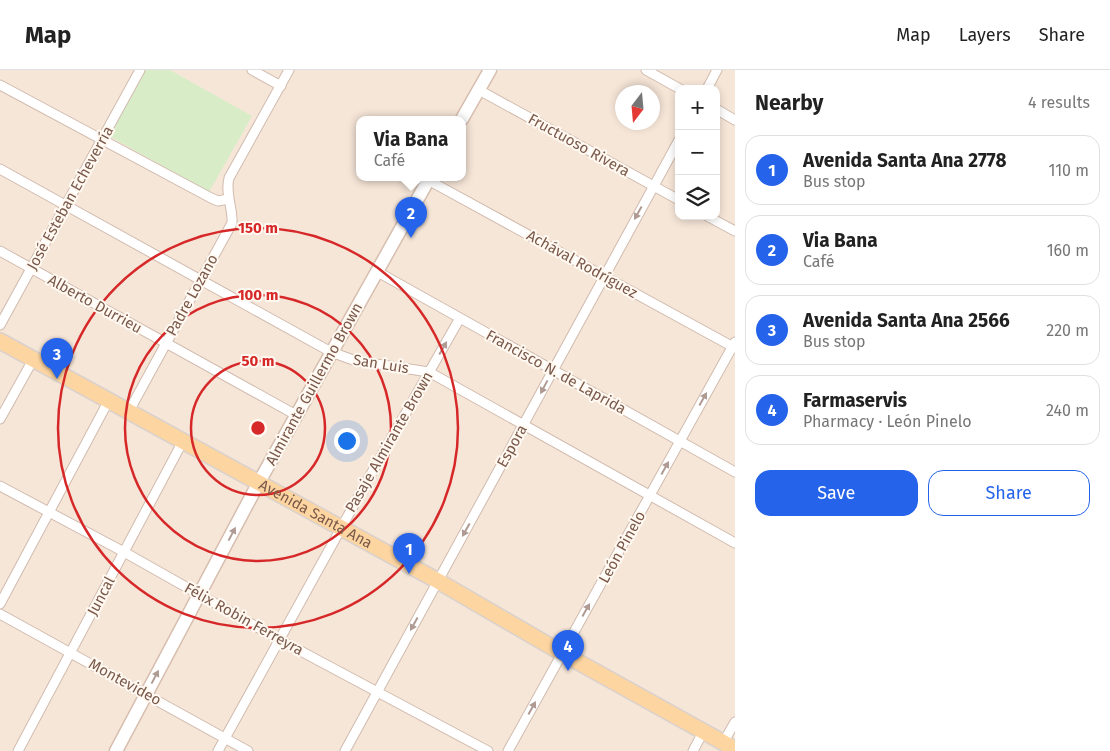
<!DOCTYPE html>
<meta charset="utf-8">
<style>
:root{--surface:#fff;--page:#f2f2f2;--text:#222;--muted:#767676;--line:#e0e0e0;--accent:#2563eb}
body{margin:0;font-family:"Fira Sans",sans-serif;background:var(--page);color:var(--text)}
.controls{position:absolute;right:15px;top:15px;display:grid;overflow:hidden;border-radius:10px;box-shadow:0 2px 8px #0003}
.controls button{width:45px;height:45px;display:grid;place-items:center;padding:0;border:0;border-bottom:1px solid var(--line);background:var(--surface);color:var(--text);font:25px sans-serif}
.compass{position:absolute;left:615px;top:15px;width:45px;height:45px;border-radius:50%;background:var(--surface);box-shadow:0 2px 8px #0003;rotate:196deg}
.you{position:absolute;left:346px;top:370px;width:18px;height:18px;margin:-12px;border:4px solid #fff;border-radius:50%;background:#1a73e8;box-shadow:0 0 0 8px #1a73e833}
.badge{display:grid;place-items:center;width:32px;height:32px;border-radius:50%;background:var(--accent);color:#fff;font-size:16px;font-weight:700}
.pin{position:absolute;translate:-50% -41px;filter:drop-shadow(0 1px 2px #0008)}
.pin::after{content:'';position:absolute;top:26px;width:18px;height:15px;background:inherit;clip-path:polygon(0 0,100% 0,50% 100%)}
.popup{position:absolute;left:356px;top:46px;width:110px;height:65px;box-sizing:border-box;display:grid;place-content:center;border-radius:10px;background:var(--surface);filter:drop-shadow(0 1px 4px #0005);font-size:16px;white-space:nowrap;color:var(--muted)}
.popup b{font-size:19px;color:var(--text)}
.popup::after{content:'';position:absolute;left:50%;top:100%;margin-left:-10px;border:10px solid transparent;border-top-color:var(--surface)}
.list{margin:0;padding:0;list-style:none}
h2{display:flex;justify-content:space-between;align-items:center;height:65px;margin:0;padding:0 20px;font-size:21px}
h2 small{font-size:16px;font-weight:400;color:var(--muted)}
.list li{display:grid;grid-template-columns:32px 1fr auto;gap:15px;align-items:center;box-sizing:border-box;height:70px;margin:0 10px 10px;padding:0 10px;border:1px solid var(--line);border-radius:15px}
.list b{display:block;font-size:19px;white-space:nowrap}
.list p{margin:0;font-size:16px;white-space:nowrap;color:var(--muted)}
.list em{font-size:16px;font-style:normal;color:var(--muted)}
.actions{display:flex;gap:10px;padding:15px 20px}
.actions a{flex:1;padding:11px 0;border:1px solid var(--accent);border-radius:15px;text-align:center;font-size:18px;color:var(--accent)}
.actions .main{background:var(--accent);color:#fff}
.icon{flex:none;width:28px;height:28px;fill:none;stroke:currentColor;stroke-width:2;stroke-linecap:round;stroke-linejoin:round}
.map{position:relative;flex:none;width:735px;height:681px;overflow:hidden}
header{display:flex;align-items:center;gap:30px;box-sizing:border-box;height:70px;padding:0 25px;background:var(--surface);border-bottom:1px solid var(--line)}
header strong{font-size:24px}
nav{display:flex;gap:28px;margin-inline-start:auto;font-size:18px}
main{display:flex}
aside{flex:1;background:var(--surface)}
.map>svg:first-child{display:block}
.residential{fill:#f6e6d8;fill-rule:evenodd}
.green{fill:#d8edc7}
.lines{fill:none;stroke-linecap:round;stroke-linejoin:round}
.street-casing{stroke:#d1bbae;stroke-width:11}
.secondary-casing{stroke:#d7beae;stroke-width:15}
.primary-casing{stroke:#dad1cd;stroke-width:18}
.street{stroke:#fff;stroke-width:9}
.secondary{stroke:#fff;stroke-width:12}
.primary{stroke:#fdd5a1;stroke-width:15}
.oneway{fill:#af9b93}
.ring{fill:none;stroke:#d62828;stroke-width:2.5}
.labels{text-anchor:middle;stroke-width:4;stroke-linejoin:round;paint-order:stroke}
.street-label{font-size:15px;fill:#7a594b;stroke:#fff9f1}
.centre{fill:#d62828;stroke:#fff9f1;stroke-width:2.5}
.ring-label{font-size:15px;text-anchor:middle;font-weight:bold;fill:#d62828;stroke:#fff9f1;stroke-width:4;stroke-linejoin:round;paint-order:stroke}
</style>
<header>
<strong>Map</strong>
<nav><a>Map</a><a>Layers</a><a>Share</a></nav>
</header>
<main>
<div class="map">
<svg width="735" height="681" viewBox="0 0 735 681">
<rect width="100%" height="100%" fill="#fdf5ea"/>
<!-- residential -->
<path class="residential" d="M0 0H735V681H0ZM679 19H716V146H679ZM622 22H652V52H622ZM360 49H462V107H360Z"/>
<!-- green -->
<path class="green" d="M146 0H170L252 46 209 122 109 66Z"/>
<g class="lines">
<defs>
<path id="street" d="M252 0 281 16
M646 0 680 19
M0 15 211 128 218 131 228 129
M707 19 717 0
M479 20 679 130
M716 39 735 50
M0 99 331 282 356 291 429 302 735 473
M428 110 735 278
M707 146 735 161
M0 181 296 345
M376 201 735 402
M0 255 140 0
M129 341 232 153C233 138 225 124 229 108L289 0
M0 349 34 288
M0 416 124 482 280 570 488 681
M0 534 109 330
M0 544 248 681
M723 673 735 652
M18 681 183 371
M218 681 371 404 460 248
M345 681 679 70
M508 681 735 272
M693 681 703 662"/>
<path id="secondary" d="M462 49 490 0
M116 681 259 412 430 107"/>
<g id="primary">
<path id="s1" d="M0 271 438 511 562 583 735 679"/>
</g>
</defs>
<!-- street casing -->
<use href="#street" class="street-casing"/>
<!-- secondary casing -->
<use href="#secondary" class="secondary-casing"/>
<!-- primary casing -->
<use href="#primary" class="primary-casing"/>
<!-- street -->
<use href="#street" class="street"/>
<!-- secondary -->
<use href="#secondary" class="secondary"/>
<!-- primary -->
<use href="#primary" class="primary"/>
</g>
<!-- one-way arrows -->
<defs><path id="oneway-solid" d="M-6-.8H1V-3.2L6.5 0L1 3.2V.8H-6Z" transform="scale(1.25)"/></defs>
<g class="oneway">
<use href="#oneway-solid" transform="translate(638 143) rotate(119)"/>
<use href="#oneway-solid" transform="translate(443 278) rotate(-60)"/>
<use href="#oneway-solid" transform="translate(544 317) rotate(118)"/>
<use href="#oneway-solid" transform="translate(703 329) rotate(-61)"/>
<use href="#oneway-solid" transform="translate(665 398) rotate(-61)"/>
<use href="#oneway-solid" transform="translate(466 460) rotate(119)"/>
<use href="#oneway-solid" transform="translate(232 464) rotate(-62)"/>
<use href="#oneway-solid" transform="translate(586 540) rotate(-61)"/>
<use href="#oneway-solid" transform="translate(414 554) rotate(119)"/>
<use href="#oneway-solid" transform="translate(155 607) rotate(-62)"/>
<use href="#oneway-solid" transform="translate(532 638) rotate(-61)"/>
</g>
<!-- distance rings -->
<g class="ring">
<circle cx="258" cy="358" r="67"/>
<circle cx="258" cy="358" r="133"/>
<circle cx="258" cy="358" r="200"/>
</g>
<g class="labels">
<!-- street labels -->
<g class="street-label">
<text transform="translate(579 75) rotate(29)" y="5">Fructuoso Rivera</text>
<text transform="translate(70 128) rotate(-61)" y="5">José Esteban Echeverría</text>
<text transform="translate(582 194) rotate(29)" y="5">Achával Rodríguez</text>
<text transform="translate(192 225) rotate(-61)" y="5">Padre Lozano</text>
<text transform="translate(95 234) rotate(29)" y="5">Alberto Durrieu</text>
<text transform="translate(381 294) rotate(9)" y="5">San Luis</text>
<text transform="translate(556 302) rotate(29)" y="5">Francisco N. de Laprida</text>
<text transform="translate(314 314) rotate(-61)" y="5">Almirante Guillermo Brown</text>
<text transform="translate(389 372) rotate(-60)" y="5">Pasaje Almirante Brown</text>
<text transform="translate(512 376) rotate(-61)" y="5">Espora</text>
<text dy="5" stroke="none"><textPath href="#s1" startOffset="360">Avenida Santa Ana</textPath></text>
<text transform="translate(622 477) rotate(-61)" y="5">León Pinelo</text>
<text transform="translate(101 526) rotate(-62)" y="5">Juncal</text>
<text transform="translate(244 549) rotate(29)" y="5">Félix Robin Ferreyra</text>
<text transform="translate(125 612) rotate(29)" y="5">Montevideo</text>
</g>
</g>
<circle cx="258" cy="358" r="8" class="centre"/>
<g class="ring-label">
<text x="258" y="163">150 m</text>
<text x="258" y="230">100 m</text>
<text x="258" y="296">50 m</text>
</g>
</svg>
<div class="controls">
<button>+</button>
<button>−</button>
<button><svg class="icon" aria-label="layers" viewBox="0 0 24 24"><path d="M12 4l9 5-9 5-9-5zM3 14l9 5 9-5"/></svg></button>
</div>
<svg class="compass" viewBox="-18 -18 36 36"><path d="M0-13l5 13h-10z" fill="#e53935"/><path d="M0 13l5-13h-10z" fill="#767676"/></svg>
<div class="you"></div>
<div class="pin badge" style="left:409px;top:504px">1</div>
<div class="pin badge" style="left:411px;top:168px">2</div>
<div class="popup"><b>Via Bana</b>Café</div>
<div class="pin badge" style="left:57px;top:309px">3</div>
<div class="pin badge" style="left:568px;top:601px">4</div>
</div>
<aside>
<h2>Nearby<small>4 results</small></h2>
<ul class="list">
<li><span class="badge">1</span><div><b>Avenida Santa Ana 2778</b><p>Bus stop</p></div><em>110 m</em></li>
<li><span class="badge">2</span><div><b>Via Bana</b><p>Café</p></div><em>160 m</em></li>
<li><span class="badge">3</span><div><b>Avenida Santa Ana 2566</b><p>Bus stop</p></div><em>220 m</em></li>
<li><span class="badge">4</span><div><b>Farmaservis</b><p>Pharmacy · León Pinelo</p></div><em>240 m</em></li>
</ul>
<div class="actions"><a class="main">Save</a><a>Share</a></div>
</aside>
</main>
